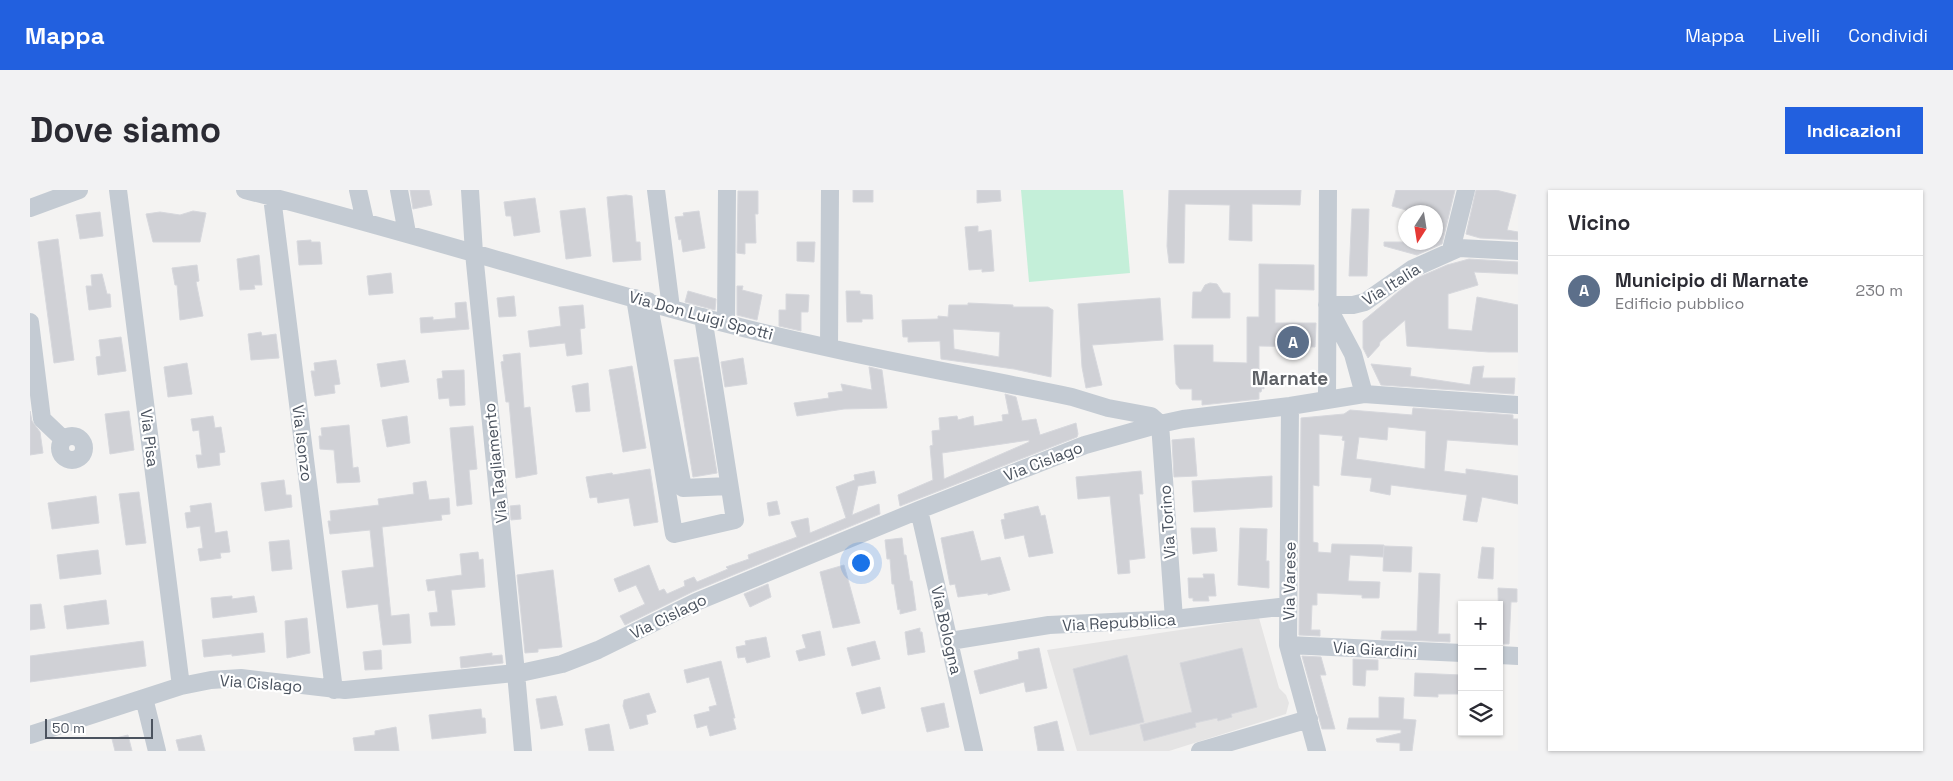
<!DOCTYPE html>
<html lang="it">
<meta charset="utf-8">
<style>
:root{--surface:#fff;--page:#f2f2f3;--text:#2b2b33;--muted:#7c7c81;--line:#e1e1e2;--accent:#2260df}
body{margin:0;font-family:"Space Grotesk",sans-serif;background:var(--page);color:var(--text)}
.controls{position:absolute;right:15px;bottom:15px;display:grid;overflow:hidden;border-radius:0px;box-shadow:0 1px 4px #0004}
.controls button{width:45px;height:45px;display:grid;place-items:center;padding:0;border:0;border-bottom:1px solid var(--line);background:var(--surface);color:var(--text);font:25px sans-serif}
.compass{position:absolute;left:1368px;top:15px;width:45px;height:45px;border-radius:50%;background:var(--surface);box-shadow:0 1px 4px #0004;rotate:192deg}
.scale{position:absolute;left:15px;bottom:12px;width:108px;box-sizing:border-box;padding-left:5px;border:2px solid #4b535f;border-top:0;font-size:14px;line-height:18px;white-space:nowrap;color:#4b535f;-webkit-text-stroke:4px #fff;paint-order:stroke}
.you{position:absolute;left:830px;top:372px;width:18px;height:18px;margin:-12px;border:4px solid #fff;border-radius:50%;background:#1a73e8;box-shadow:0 0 0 8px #1a73e833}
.badge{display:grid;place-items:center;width:32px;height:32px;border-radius:50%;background:var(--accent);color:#fff;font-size:16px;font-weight:700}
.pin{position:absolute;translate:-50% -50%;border:2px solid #fff;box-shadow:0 1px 5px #0006}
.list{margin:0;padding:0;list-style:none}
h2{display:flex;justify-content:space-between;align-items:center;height:65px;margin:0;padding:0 20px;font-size:21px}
h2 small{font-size:16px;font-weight:400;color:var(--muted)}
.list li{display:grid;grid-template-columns:32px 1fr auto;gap:15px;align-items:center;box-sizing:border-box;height:70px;padding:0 20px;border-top:1px solid var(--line)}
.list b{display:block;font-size:19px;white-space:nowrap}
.list p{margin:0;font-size:16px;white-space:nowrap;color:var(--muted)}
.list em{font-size:16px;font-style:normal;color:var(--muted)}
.icon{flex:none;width:28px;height:28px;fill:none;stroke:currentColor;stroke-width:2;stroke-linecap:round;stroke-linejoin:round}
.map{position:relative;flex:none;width:1488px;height:561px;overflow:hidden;border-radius:0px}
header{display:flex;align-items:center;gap:30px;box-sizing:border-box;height:70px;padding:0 25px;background:var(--accent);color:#fff}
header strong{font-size:24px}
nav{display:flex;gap:28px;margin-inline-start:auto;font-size:18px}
.intro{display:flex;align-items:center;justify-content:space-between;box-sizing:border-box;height:120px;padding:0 30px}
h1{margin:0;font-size:35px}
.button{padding:12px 22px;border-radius:0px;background:var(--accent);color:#fff;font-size:18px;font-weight:700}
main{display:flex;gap:30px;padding:0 30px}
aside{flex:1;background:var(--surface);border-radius:0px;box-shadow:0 1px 4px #0004}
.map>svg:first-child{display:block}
.education{fill:#e5e4e4}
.grass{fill:#c4efd9}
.building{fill:#d0d1d6;stroke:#d7d8dd;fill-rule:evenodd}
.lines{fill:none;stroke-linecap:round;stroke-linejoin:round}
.minor{stroke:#c4cbd3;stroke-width:18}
.labels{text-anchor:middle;stroke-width:4.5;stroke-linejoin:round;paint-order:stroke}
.street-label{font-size:16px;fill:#4b535f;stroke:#fff}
.quarter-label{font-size:19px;font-weight:bold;fill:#5f6267;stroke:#fff}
</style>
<header>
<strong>Mappa</strong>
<nav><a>Mappa</a><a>Livelli</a><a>Condividi</a></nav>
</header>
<div class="intro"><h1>Dove siamo</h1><a class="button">Indicazioni</a></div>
<main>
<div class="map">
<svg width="1488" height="561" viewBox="0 0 1488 561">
<rect width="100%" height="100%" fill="#f4f3f2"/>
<!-- education -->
<path class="education" d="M1229 428 1249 498 1256 505 1259 513 1256 524 1139 561H1047L1017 460Z"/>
<!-- grass -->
<path class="grass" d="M991 0H1093L1100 83 999 92Z"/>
<!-- building -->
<path class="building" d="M380 0H399L402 15 383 19Z
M823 0H843V12H823Z
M947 0H970L971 11 947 13Z
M1139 0H1271L1270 15 1222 14V51L1199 50 1200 15 1155 14 1154 73H1139L1137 56Z
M1366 0H1425L1412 54 1387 65 1354 56V52H1406V22H1375L1376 20 1362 16Z
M1446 0H1466L1486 5 1477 40 1488 42V50L1450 48 1436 44Z
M708 1H728V24H725L726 53H715V64L707 63Z
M596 5 602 6 606 52H610L611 70 583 72 577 7Z
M505 8 510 42 484 46 481 26H476L474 12Z
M555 18 561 66 536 69 530 21Z
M1322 19H1339L1337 86H1319Z
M163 21 176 23 170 52H123L116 24 130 22 150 25Z
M669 21 675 58 653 62 651 49 649 50 645 27 654 26 653 23Z
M70 22 73 46 50 49 46 25Z
M948 36V42L961 40 964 81 952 82V79L939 80 935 37Z
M28 49 44 170 24 173 8 52Z
M281 50V52H290L292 74 269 75 267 51Z
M767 52H785L784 72 767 71Z
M229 65 232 95H224L225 99 210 100 207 69Z
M1439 69 1488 72V84L1444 82 1448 95 1418 104V139L1442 141 1447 107 1488 115V162H1459L1377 156 1375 130 1350 152 1349 156 1338 168 1333 158V131L1368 102 1387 88 1417 75Z
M1229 74 1284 75V100L1245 99V133H1286L1285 157 1229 156V181H1232V185H1234V199L1232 198 1231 202H1229V209L1172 215V210H1162V199H1150L1146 194 1144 155H1183V172L1217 173V127H1229Z
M167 75 169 91 166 92 173 126 150 130 147 95H145L142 78Z
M361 83 363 103 339 105 337 86Z
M72 84 77 104H80L81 117 59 120 56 96H62L61 85Z
M1180 93 1187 94 1193 103H1200V128H1162L1163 102H1171L1175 95Z
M707 96H713L712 100 732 105 727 130 707 125Z
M658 101 686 109 685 120 655 112Z
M816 101H830V104L842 105 843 129H832V132H817Z
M756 104 779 105 778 122H771V141L749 136V120H756Z
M484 106 486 126 469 127 467 108Z
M1130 108 1133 150 1062 155 1072 195 1056 198 1052 177 1048 114Z
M436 112 439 139 391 143 390 128 403 127V130L426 128 425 113Z
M938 113 983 115V117H1018L1023 120 1021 187 984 179 911 169 910 151 878 152V147H873L872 130 908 129V126L918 127 919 115H938ZM923 139 970 142 969 167 924 159Z
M553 115 555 138 550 139 552 164 537 166 535 153 500 157 498 141 531 136 529 117Z
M231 142 232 146 246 144 249 168 221 170 218 144Z
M91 147 96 181 68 185 66 167 71 166 69 150Z
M490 163 494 218 500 217 507 284 486 288 479 212H476L471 172 474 171 473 165Z
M668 167 687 283 663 287 644 170Z
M713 168 717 194 695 197 691 172Z
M306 170 310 194 304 195 305 203 285 206 281 181H285L284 173Z
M375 170 379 192 351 197 347 174Z
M157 173 162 204 138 207 134 177Z
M1341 174 1381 178 1380 186 1440 195 1443 177 1454 176 1452 188H1485L1484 204 1351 195Z
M602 176 616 258 593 262 579 180Z
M839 177 852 180 857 218 814 219 767 226 764 213 799 208 798 203 813 201 811 194 842 200Z
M434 180 435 215 420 216 419 208 409 209 407 189 413 188 412 181Z
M558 193 560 221 546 222 542 196Z
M975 204 986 207 992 231 1006 229 1010 245 1046 233 1048 244 1047 247 870 316 868 305 903 290 900 256 903 255 902 241 910 240 909 228 927 226 928 230 943 226 944 236 973 231 972 225 979 224ZM999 250V252L914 289 912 263Z
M1383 218 1483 225V229H1488V255L1417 250 1414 281 1436 284V279L1488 286V314L1452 307 1447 332 1433 330 1437 305 1361 295 1360 305 1340 301 1342 288 1311 285 1315 251 1312 250 1313 246 1289 244V296L1283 295V352L1288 353V362L1301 363 1302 354 1354 355 1353 367 1320 365 1318 391 1350 392 1349 408H1332V405L1287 403V415H1282L1281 440H1290V446L1269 445 1271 228 1314 224 1320 220 1382 225ZM1358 237 1396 241 1395 279 1326 269 1329 247 1357 250Z
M0 221 2 231 10 242 13 263 0 265Z
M99 221 104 260 80 264 75 224Z
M183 226 185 238 191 237 195 262 189 263 190 275 168 278 166 265H172L169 240 163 241 161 229Z
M377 226 380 253 357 257 352 230Z
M319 235 323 278 328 277 330 292 307 293 304 260 290 259 289 246H292L291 238Z
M443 236 447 279 439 280 442 314 427 316 420 238Z
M1164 248 1167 286 1144 287 1142 250Z
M620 279 628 332 604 336 599 308 568 313 567 307 560 308 556 287 582 283 583 285Z
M844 281 846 293 828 296 822 325 849 314 850 324 662 402 595 435 590 426 615 414 606 395 589 402 584 389 619 375 629 401 634 399 637 404 655 396 654 391 664 387 667 392 698 379 696 377 719 369 718 365 767 347 761 332 778 328 780 343 816 328 806 297 825 290 824 285Z
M1111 281 1113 304H1109L1115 368 1099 370 1100 383 1088 384 1080 306 1048 309 1046 287Z
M1242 286V317L1164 322 1162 291Z
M254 290 256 305H261L262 317 235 321 231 293Z
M396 291 399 310 419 308 420 324 411 325 412 330 352 337 361 426 379 424 381 453 353 455 348 414 317 418 312 381 344 377 340 340 300 344 298 331H301L300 321 349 315 348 309 384 304 383 293Z
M109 302 116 353 96 355 89 304Z
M66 306 69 333 22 339 18 313Z
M747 311 750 324 739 326 737 313Z
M181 313 185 343 197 341 200 362 190 363 191 368 170 371 168 359 173 358 170 336 157 338 155 323 161 322 160 316Z
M490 315 491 329 481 330 480 316Z
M1008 316 1011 326 1015 325 1023 363 999 367 994 345 975 349 971 330 975 329 974 324Z
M1161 338H1185L1187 361 1163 364Z
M1210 338 1237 339 1236 371H1239V398L1208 395Z
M943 341 951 371 970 367 980 400 958 405V403L928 407 925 394 920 395 911 348Z
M872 348 874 365H876L880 391H882L886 420 870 424V419L868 420 864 394H862L860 369H857L855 350Z
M259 350 262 379 242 381 239 352Z
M1354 356 1382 357 1381 382 1353 381Z
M1452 357 1464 358 1463 389 1448 388Z
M68 360 71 384 30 389 27 365Z
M448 362 449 370 453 369 455 397 421 400 425 435 401 436 399 423 408 422 405 400 398 401 396 390 432 385 430 364Z
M814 375 830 433 803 438 790 382Z
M523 380 532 457 508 459V462L495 463 487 385Z
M1389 383 1410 384 1408 444H1420V452L1351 449 1352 441H1387Z
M1173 384H1184L1186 406H1178L1179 411H1163V408H1159L1158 388H1174Z
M738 394 741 407 720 417 714 404Z
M1468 398 1487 399V412H1481L1479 454H1469Z
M202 406V409L224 406 227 422 183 428 181 408Z
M76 410 79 434 37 439 34 416Z
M11 414 15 438 0 440V415Z
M277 428 280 463 257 468 255 431Z
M890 438V442H892L895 462 878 465 875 442Z
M790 441 795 465 769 471 766 461 776 458 772 445Z
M233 443 235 462 202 466V464L174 467 172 450Z
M736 447 740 467 717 473 715 467 708 468 706 457 716 455 715 451Z
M113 451 116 476 0 492V466Z
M845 451 850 469 822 476 817 458Z
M1009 458 1017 498 996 502 994 492 950 504 944 481 989 469 988 462Z
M1212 458 1227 517 1201 524 1202 527 1188 531 1187 528 1165 533 1166 537 1114 551 1110 535 1162 522 1150 473Z
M351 460 352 479 335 480 333 462Z
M462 463V466L472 465 473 473 431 478 430 467Z
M1097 465 1114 532 1060 545 1043 479Z
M1272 466 1291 467 1296 485H1290L1305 539H1292Z
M1323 469 1348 470V480H1336L1335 496 1323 495Z
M691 471 705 528H703L706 539 680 546 677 535 667 538 664 525 680 521 679 517 687 515 679 487 657 493 654 480Z
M1385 483 1431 485 1432 504H1408V507L1384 506Z
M850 497 855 518 832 524 826 503Z
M619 503 626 522 616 525 618 534 600 539 593 516 594 510Z
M526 506 533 535 511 539 506 509Z
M1349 507 1374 508 1373 529 1386 530 1382 561H1370V553L1347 552 1346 549 1371 543V540L1317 539 1319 528H1349Z
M914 513 919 537 897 542 891 518Z
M451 519 452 528H455L456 543 402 549 399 525Z
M1027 531 1034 561H1008L1004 537Z
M579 534 584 561H559L555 539Z
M366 537 369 561H325L323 548 345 545V541Z
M98 545 102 561H85L82 549Z
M171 545 175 561H149L146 550Z"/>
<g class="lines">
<!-- minor -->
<path class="minor" d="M88 0 151 496
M215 0C375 41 534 91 694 133 809 163 926 183 1042 207L1078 218 1121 226 1130 234
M328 0 335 31
M369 0 377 43
M440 0 444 63 486 483 493 561
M626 0 641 118
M242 7 304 500
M0 18 49 0
M1421 60 1436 0
M605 108 644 344 705 330 673 127
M618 111 653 298 699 296
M1297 115H1323L1335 112 1382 79 1429 58 1488 61
M1298 117 1323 164 1334 204
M0 132 12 229 33 249
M696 133 697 0
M799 157 800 0
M1297 210 1298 0
M1260 216 1258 455 1287 561
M1130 234 1144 429
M30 258a12 12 0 1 1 24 0a12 12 0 1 1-24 0Z
M889 320 944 561
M920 451 1019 435 1144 429 1258 416
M1258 455 1432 463
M1469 465 1488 466
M114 508 127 561
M0 545 151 496 181 490 211 488 315 500 495 482 532 474 568 460 666 412 889 320 1055 255 1130 234 1153 229 1260 216 1334 204 1488 215
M1170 561 1279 529"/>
</g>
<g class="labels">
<!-- street labels -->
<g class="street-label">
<text transform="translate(1361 94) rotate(-32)" y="6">Via Italia</text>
<text transform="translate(671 125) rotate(15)" y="6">Via Don Luigi Spotti</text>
<text transform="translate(120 248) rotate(83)" y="6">Via Pisa</text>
<text transform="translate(273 253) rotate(83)" y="6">Via Isonzo</text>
<text transform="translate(1013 271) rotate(-21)" y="6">Via Cislago</text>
<text transform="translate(465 273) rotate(-96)" y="6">Via Tagliamento</text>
<text transform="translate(1137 332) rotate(-94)" y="6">Via Torino</text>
<text transform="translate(1259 391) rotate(-89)" y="6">Via Varese</text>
<text transform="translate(638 426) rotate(-26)" y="6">Via Cislago</text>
<text transform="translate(1089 432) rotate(-3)" y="6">Via Repubblica</text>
<text transform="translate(917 440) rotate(77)" y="6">Via Bologna</text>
<text transform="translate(1345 459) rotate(3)" y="6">Via Giardini</text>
<text transform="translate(231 493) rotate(4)" y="6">Via Cislago</text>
</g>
<!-- quarter labels -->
<g class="quarter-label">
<text x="1260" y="195">Marnate</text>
</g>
</g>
</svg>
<div class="controls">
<button>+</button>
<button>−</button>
<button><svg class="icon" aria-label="layers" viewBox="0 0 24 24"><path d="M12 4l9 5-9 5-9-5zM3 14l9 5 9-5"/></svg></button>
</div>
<svg class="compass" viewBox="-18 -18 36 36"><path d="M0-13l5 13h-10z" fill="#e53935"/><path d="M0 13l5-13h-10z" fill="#7c7c81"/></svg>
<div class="scale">50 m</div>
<div class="you"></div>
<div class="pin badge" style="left:1263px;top:152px;background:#5c6f8a">A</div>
</div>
<aside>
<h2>Vicino<small></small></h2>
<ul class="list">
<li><span class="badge" style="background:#5c6f8a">A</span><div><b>Municipio di Marnate</b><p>Edificio pubblico</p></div><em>230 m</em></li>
</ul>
</aside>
</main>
